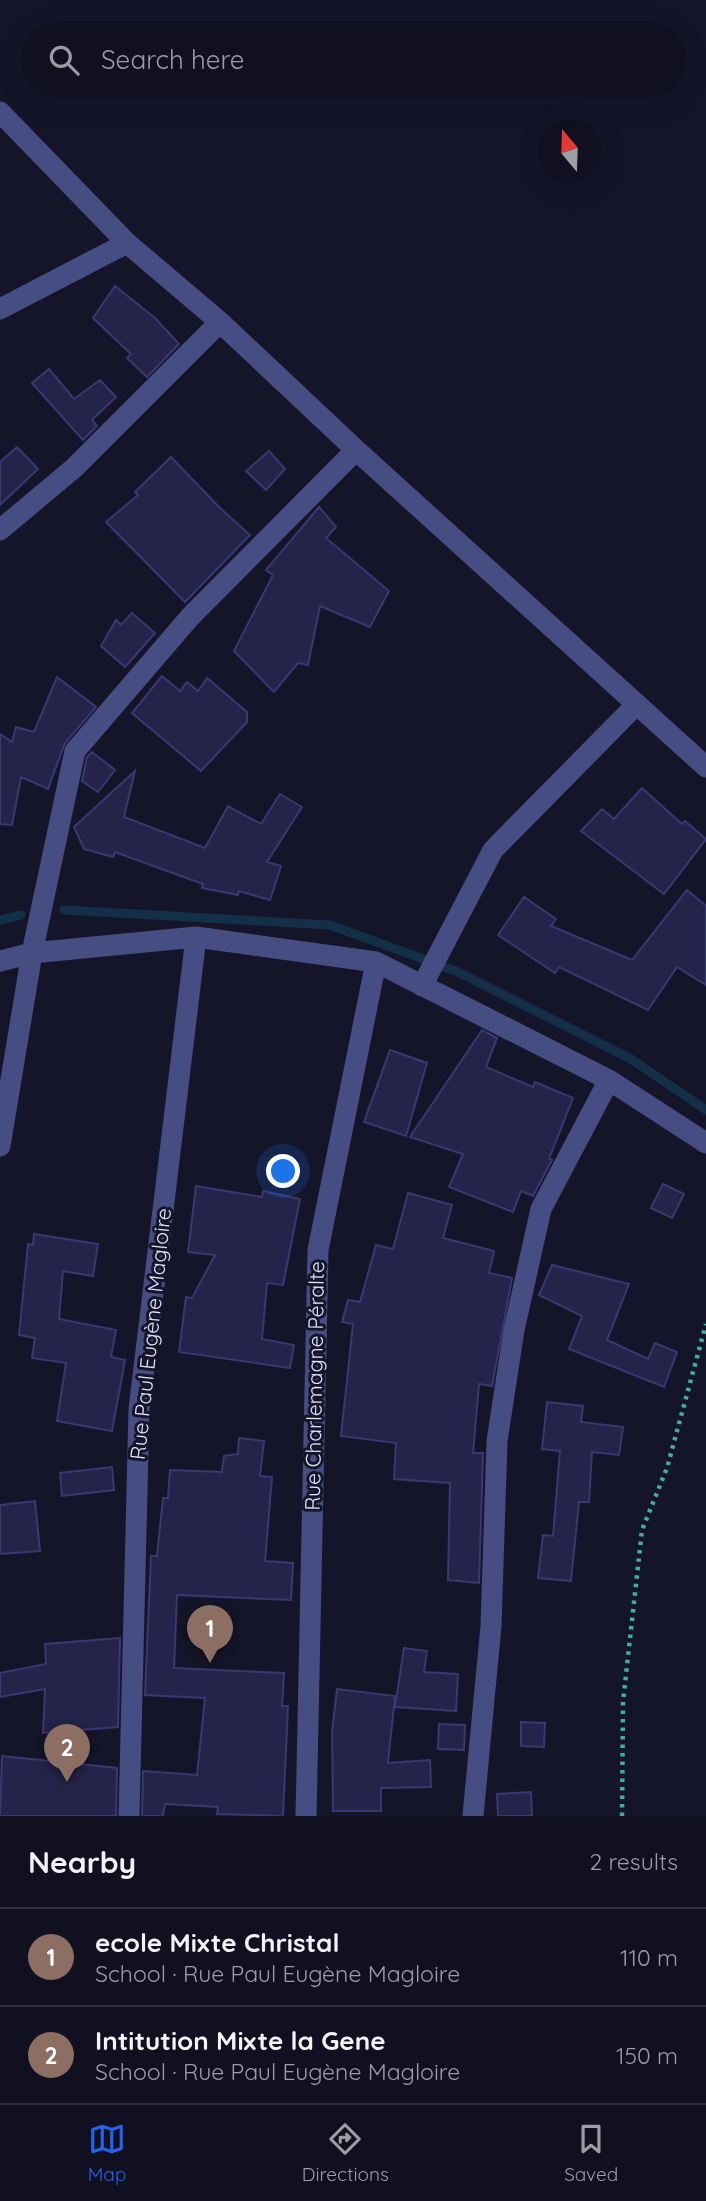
<!DOCTYPE html>
<meta charset="utf-8">
<style>
:root{--surface:#101020;--page:#191929;--text:#f1f3f6;--muted:#9c9da5;--line:#30303e;--accent:#2563eb}
body{margin:0;font-family:Quicksand,sans-serif;background:var(--page);color:var(--text)}
.compass{position:absolute;left:538px;top:119px;width:63px;height:63px;border-radius:50%;background:var(--surface);box-shadow:0 7px 28px #0002;rotate:341deg}
.you{position:absolute;left:284px;top:1172px;width:24px;height:24px;margin:-18px;border:5px solid #fff;border-radius:50%;background:#1a73e8;box-shadow:0 0 0 10px #1a73e833}
.badge{display:grid;place-items:center;width:46px;height:46px;border-radius:50%;background:var(--accent);color:#fff;font-size:23px;font-weight:700}
.pin{position:absolute;translate:-50% -58px;filter:drop-shadow(0 2px 4px #0008)}
.pin::after{content:'';position:absolute;top:37px;width:24px;height:21px;background:inherit;clip-path:polygon(0 0,100% 0,50% 100%)}
.list{margin:0;padding:0;list-style:none}
h2{display:flex;justify-content:space-between;align-items:center;height:91px;margin:0;padding:0 28px;font-size:30px}
h2 small{font-size:23px;font-weight:400;color:var(--muted)}
.list li{display:grid;grid-template-columns:46px 1fr auto;gap:21px;align-items:center;box-sizing:border-box;height:98px;padding:0 28px;border-top:2px solid var(--line)}
.list b{display:block;font-size:26px;white-space:nowrap}
.list p{margin:0;font-size:23px;white-space:nowrap;color:var(--muted)}
.list em{font-size:23px;font-style:normal;color:var(--muted)}
.icon{flex:none;width:38px;height:38px;fill:none;stroke:currentColor;stroke-width:2;stroke-linecap:round;stroke-linejoin:round}
.map{position:relative;flex:none;width:706px;height:1816px;overflow:hidden}
.search{position:absolute;background:var(--surface);box-shadow:0 7px 28px #0002;left:21px;right:21px;top:21px;height:77px;display:flex;align-items:center;gap:18px;box-sizing:border-box;padding:0 24px;border-radius:38px;color:var(--muted);font-size:26px}
.sheet{height:287px;background:var(--surface)}
nav{display:flex;justify-content:space-around;align-items:center;box-sizing:border-box;height:98px;border-top:2px solid var(--line);background:var(--surface);font-size:19px;color:var(--muted)}
nav a{display:grid;justify-items:center;gap:4px}
nav .on{color:var(--accent)}
.map>svg:first-child{display:block}
.lines{fill:none;stroke-linecap:round;stroke-linejoin:round}
.stream{stroke:#143048;stroke-width:9}
.building{fill:#242349;stroke:#3a3872;stroke-width:2}
.path{stroke:#40b097;stroke-width:4.5;stroke-dasharray:3.5 5;stroke-linecap:butt}
.minor{stroke:#454d83;stroke-width:21}
.labels{text-anchor:middle;stroke-width:6;stroke-linejoin:round;paint-order:stroke}
.street-label{font-size:21px;fill:#e1e3fb;stroke:#15152a}
</style>
<div class="map">
<svg width="706" height="1816" viewBox="0 0 706 1816">
<rect width="100%" height="100%" fill="#15152a"/>
<g class="lines">
<!-- stream -->
<path class="stream" d="M64 910 330 925 456 971 631 1059 706 1110
M0 920 21 915"/>
</g>
<!-- building -->
<path class="building" d="M115 286 155 318 179 344 147 377 127 358 131 354 93 318Z
M49 369 74 399 100 380 116 397 92 420 97 426 83 440 32 383Z
M17 447 38 469 0 505V462Z
M269 451 285 469 266 490 246 471Z
M171 457 220 508 250 535 185 602 106 522 138 495 135 492Z
M319 507 336 527 326 538 389 591 370 627 320 606 308 665 298 663 274 692 234 651 273 575 266 570Z
M132 613 155 633 125 667 101 646 116 620 121 625Z
M162 676 180 691 187 682 198 691 207 678 247 712V722L201 771 132 713Z
M57 677 96 707 65 743 48 789 21 777 12 825 0 824V734L12 742 16 727 34 732Z
M92 752 115 770 98 792 82 781 87 757Z
M135 771 124 817 205 848 228 806 261 824 280 794 302 807 267 862 281 866 270 900 239 891 238 895 202 888 203 884 115 852 113 857 84 849 74 827Z
M642 788 682 824 685 821 706 839 664 894 581 831 602 809 614 819Z
M687 890 706 906V985L677 967 648 1010 559 967 555 973 498 935 524 897 556 919 551 926 632 960Z
M482 1030 497 1038 486 1067 533 1087 535 1082 573 1098 549 1159 552 1160 533 1196 521 1191 513 1212 449 1187 463 1154 410 1137Z
M390 1050 427 1063 406 1136 364 1122Z
M663 1184 684 1194 672 1218 651 1208Z
M196 1186 262 1197 263 1191 300 1199 283 1285 267 1283 262 1339 294 1345 290 1368 179 1352 186 1297 192 1298 215 1255 188 1252Z
M408 1193 452 1205 443 1238 494 1251 489 1273 512 1278 492 1386 479 1384 473 1453H483L479 1583 448 1580 450 1483 394 1479 396 1443 341 1436 353 1324 342 1322 348 1300 360 1302 376 1245 393 1249Z
M34 1234 98 1244 93 1276 63 1271 59 1319 116 1330 111 1357 125 1360 112 1431 57 1421 66 1363 32 1358 35 1338 19 1335 28 1244 33 1245Z
M552 1265 629 1284 607 1340 648 1359 655 1343 677 1352 664 1387 569 1349 582 1316 539 1295Z
M547 1402 583 1406 581 1422 623 1427 619 1455 592 1452 589 1502H579L571 1581 538 1578 543 1535 553 1536 560 1451 542 1449Z
M239 1438 264 1441 260 1476 272 1477 265 1561 293 1563 291 1600 177 1595 174 1668 284 1673 282 1706H288L283 1816 217 1814 218 1807 165 1804 163 1816H142L143 1771 197 1775 205 1698 145 1695 151 1556H157L163 1498H168L170 1470 222 1472 224 1456 238 1454Z
M112 1467 114 1490 62 1496 60 1473Z
M35 1501 40 1551 0 1554V1505Z
M120 1638 118 1727 43 1733 45 1689 0 1697V1673L46 1664 45 1644Z
M404 1648 427 1651 424 1672 458 1674 456 1711 395 1707Z
M337 1689 395 1696 388 1763 430 1760 431 1787 381 1788V1811H333L332 1732Z
M521 1722 545 1723 544 1747 521 1746Z
M439 1724 465 1725 464 1750 438 1749Z
M2 1756 117 1768 116 1816H0Z
M531 1792 532 1816H498L497 1794Z"/>
<g class="lines">
<!-- path -->
<path class="path" d="M622 1816 623 1702 642 1530 667 1468 706 1324"/>
<!-- minor -->
<path class="minor" d="M0 112 127 243 220 322 356 450 706 767
M0 309 127 243
M0 530 74 468 220 322
M0 961 32 953 196 937 376 962 609 1080 706 1143
M422 986 493 850 637 704
M0 1146 32 953 75 751 190 617 356 450
M129 1816 139 1409 196 937
M306 1816 318 1250 376 962
M473 1816 491 1626 497 1441 514 1330 541 1209 609 1080"/>
</g>
<g class="labels">
<!-- street labels -->
<g class="street-label">
<text transform="translate(151 1334) rotate(-84)" y="7">Rue Paul Eugène Magloire</text>
<text transform="translate(315 1386) rotate(-89)" y="7">Rue Charlemagne Péralte</text>
</g>
</g>
</svg>
<svg class="compass" viewBox="-18 -18 36 36"><path d="M0-13l5 13h-10z" fill="#e53935"/><path d="M0 13l5-13h-10z" fill="#9c9da5"/></svg>
<div class="you"></div>
<div class="pin badge" style="left:210px;top:1663px;background:#8d6e63">1</div>
<div class="pin badge" style="left:67px;top:1782px;background:#8d6e63">2</div>
<div class="search"><svg class="icon" aria-label="search" viewBox="0 0 24 24"><circle cx="10" cy="10" r="6"/><path d="M15 15l6 6"/></svg>Search here</div>
</div>
<section class="sheet">
<h2>Nearby<small>2 results</small></h2>
<ul class="list">
<li><span class="badge" style="background:#8d6e63">1</span><div><b>ecole Mixte Christal</b><p>School · Rue Paul Eugène Magloire</p></div><em>110 m</em></li>
<li><span class="badge" style="background:#8d6e63">2</span><div><b>Intitution Mixte la Gene</b><p>School · Rue Paul Eugène Magloire</p></div><em>150 m</em></li>
</ul>
</section>
<nav>
<a class="on"><svg class="icon" aria-label="map" viewBox="0 0 24 24"><path d="M3 6l6-2 6 2 6-2v14l-6 2-6-2-6 2zM9 4v14M15 6v14"/></svg>Map</a>
<a><svg class="icon" aria-label="directions" viewBox="0 0 24 24"><path d="M12 3l9 9-9 9-9-9zM9 14v-3h6M13 9l2 2-2 2"/></svg>Directions</a>
<a><svg class="icon" aria-label="saved" viewBox="0 0 24 24"><path d="M7 4h10v16l-5-4-5 4z"/></svg>Saved</a>
</nav>
